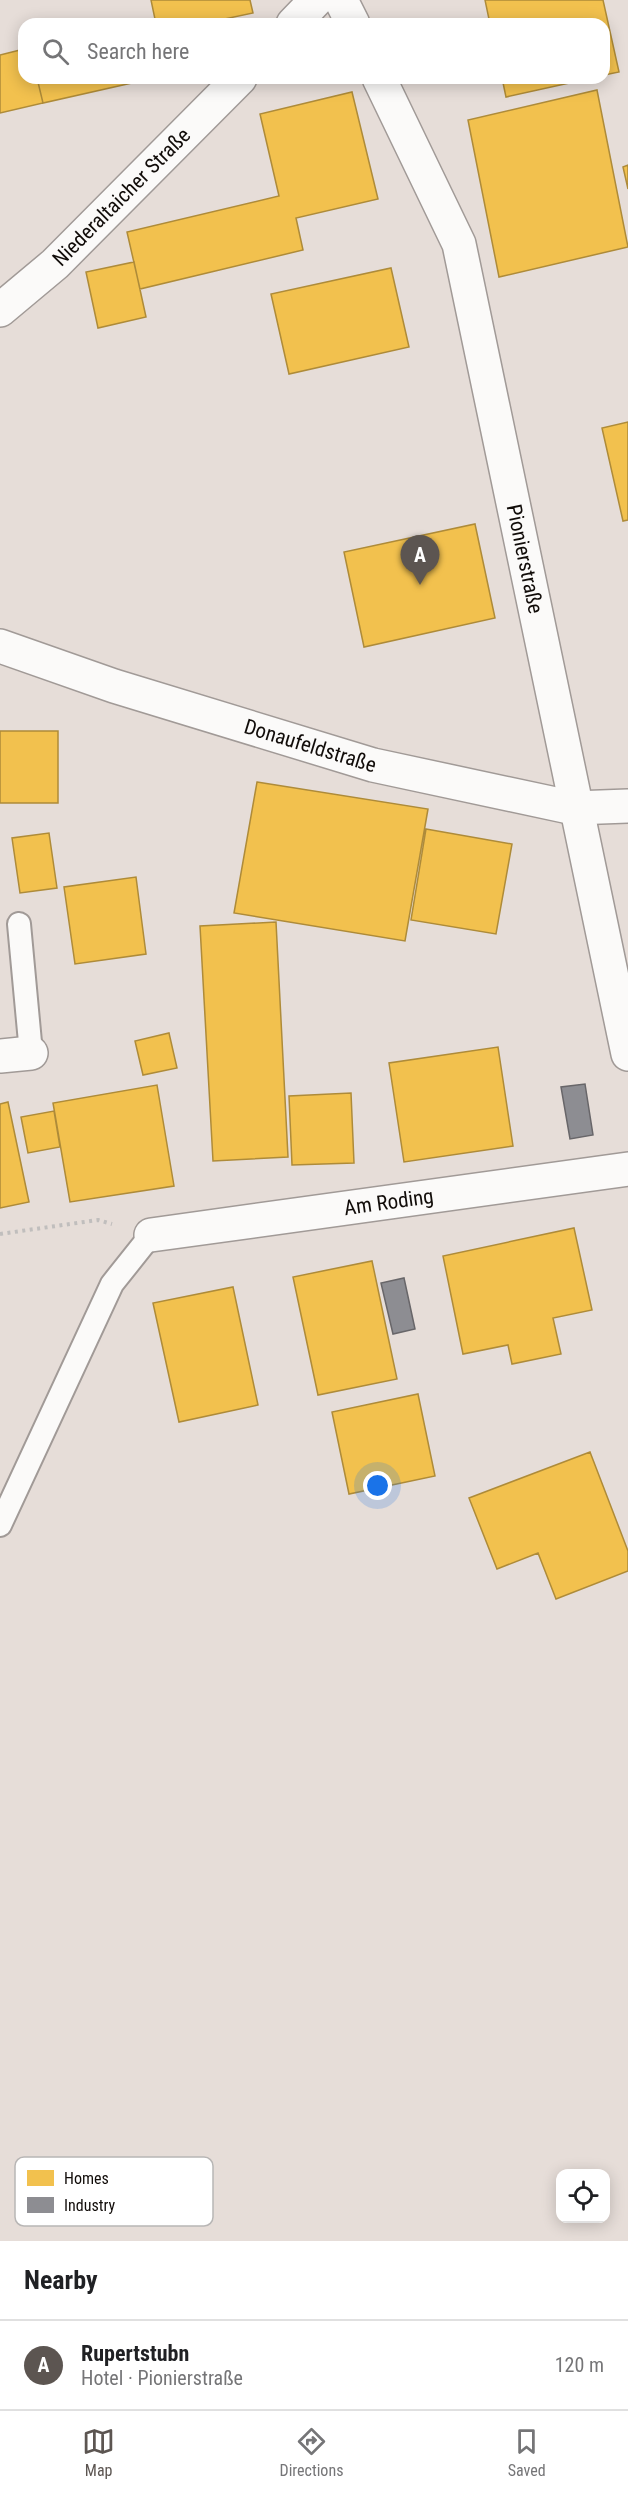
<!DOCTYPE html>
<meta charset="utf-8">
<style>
:root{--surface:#fff;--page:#f2f2f2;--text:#202124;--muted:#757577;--line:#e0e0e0;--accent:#5c5551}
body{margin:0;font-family:"Roboto Condensed",sans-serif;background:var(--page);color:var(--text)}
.controls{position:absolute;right:18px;bottom:18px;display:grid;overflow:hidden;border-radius:12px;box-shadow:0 3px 15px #0003}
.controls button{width:54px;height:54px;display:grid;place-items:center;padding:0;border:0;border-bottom:2px solid var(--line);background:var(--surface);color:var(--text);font:30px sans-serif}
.you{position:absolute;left:378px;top:1486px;width:21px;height:21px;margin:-15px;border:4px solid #fff;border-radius:50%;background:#1a73e8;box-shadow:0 0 0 9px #1a73e833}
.badge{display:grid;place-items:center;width:39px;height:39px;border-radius:50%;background:var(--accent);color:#fff;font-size:20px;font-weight:700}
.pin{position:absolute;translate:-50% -50px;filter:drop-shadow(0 2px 3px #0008)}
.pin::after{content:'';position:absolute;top:32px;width:21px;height:18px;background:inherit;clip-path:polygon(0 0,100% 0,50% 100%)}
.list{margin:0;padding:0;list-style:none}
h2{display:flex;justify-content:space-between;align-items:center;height:78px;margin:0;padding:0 24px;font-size:26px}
h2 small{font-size:20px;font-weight:400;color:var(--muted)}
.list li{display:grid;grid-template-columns:39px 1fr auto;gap:18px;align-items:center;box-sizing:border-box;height:90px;padding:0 24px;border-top:2px solid var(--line)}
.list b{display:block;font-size:22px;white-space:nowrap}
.list p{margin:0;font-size:20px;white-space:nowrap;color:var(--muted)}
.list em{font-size:20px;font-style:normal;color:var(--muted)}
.icon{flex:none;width:33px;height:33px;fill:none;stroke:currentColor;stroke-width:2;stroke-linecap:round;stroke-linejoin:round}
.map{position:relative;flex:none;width:628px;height:2241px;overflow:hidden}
.search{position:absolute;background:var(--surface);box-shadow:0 3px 15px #0003;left:18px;right:18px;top:18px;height:66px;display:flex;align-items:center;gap:15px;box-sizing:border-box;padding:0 21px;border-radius:18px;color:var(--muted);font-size:22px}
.sheet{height:168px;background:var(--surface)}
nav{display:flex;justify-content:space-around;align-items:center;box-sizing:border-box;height:84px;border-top:2px solid var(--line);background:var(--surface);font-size:16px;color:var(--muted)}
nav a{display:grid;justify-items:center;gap:3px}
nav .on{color:var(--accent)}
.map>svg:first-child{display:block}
.homes{fill:#f2c14e;stroke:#ae8b39;stroke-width:1.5}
.industry{fill:#8d8d92;stroke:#686669;stroke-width:1.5}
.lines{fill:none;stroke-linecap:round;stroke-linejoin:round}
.service-casing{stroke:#a19a97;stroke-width:26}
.minor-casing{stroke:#a19a97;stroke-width:36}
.path{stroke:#c0bebd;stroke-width:4;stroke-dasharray:3 4.5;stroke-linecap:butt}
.service{stroke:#fbfaf9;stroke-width:22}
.minor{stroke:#fbfaf9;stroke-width:33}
.labels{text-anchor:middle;stroke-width:6;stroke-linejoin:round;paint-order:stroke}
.street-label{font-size:21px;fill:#110c09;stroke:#fff}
.key{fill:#fff;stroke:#b8b6b5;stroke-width:1.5}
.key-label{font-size:16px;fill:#110c09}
</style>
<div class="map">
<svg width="628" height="2241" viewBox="0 0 628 2241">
<rect width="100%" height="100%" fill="#e6ddd8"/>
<!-- homes -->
<path class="homes" d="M151 0H250L253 13 201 24H156Z
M485 0H603L619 72 604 75V24H490Z
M24 49V78H37L43 103 0 113V55Z
M37 78H154L43 103Z
M502 78H592L506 97Z
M597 90 628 247 499 277 468 120Z
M352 92 378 199 296 218 303 250 140 289 127 232 279 196 260 114Z
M628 165V189L623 167Z
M134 262 146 317 98 328 86 272Z
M391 268 409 347 289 374 271 294Z
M628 422V520L623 521 602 428Z
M475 524 495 618 364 647 344 552Z
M0 731H58V803H0Z
M257 782 428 809 405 941 234 913Z
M426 829 512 844 496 934 411 920Z
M49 833 57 888 20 893 12 838Z
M136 877 146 954 75 964 64 887Z
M276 922 288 1157 213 1161 200 926Z
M169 1033 177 1068 143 1075 135 1041Z
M498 1047 513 1146 404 1162 389 1063Z
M157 1085 174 1186 70 1202 53 1103Z
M351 1093 354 1163 292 1165 289 1096Z
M8 1102 29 1202 0 1208V1104Z
M54 1111 60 1147 28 1153 21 1117Z
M574 1228 592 1310 553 1318 561 1354 512 1364 508 1345 463 1354 443 1256Z
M372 1261 397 1379 318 1395 293 1277Z
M233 1287 258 1405 179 1422 153 1303Z
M418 1394 435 1476 349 1494 332 1412Z
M590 1452 628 1551V1571L556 1599 538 1553 497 1569 469 1498Z"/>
<!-- industry -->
<path class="industry" d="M585 1084 593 1135 570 1139 561 1087Z
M404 1278 415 1329 393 1334 381 1283Z"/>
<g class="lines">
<defs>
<path id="service" d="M19 924 31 1053
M0 1525 112 1284 151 1235"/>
<g id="minor">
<path d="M341 0 353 24"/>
<path d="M293 24 316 0"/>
<path id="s1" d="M379 78 459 244 628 1054"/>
<path id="s2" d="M0 310 55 264 240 78"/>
<path id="s3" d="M0 646 114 686 373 765 574 808 628 806"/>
<path d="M0 1056 31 1053"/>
<path id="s4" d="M151 1235 628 1169"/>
</g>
</defs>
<!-- service casing -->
<use href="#service" class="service-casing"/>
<!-- minor casing -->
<use href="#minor" class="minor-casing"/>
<!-- path -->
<path class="path" d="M0 1234 98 1220 112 1224"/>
<!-- service -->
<use href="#service" class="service"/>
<!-- minor -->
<use href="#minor" class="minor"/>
</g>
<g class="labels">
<!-- street labels -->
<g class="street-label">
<text dy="7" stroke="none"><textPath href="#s2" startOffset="166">Niederaltaicher Straße</textPath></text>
<text dy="7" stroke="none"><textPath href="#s1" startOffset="506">Pionierstraße</textPath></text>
<text dy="7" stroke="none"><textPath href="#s3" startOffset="326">Donaufeldstraße</textPath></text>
<text dy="7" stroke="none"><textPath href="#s4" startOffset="240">Am Roding</textPath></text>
</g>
</g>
<!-- legend -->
<rect x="15" y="2157" width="198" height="69" rx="9" class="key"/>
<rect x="27" y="2170" width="27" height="16" fill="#f2c14e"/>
<rect x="27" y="2197" width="27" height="16" fill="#8d8d92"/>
<g class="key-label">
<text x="64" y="2184">Homes</text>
<text x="64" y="2211">Industry</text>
</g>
</svg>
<div class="controls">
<button><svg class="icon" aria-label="locate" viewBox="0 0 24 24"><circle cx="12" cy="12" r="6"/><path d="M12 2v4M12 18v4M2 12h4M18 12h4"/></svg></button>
</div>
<div class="you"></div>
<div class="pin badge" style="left:420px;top:585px">A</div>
<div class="search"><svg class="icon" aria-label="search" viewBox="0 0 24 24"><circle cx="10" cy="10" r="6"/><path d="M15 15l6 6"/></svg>Search here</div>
</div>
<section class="sheet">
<h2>Nearby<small></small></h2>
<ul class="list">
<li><span class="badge">A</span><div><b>Rupertstubn</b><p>Hotel · Pionierstraße</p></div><em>120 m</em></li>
</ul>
</section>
<nav>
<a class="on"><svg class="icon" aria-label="map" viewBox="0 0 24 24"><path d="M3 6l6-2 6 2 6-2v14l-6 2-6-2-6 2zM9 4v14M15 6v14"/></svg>Map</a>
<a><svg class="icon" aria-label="directions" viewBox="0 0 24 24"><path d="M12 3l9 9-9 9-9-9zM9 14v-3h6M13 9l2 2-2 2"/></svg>Directions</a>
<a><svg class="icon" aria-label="saved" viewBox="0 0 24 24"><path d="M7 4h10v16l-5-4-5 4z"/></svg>Saved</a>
</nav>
